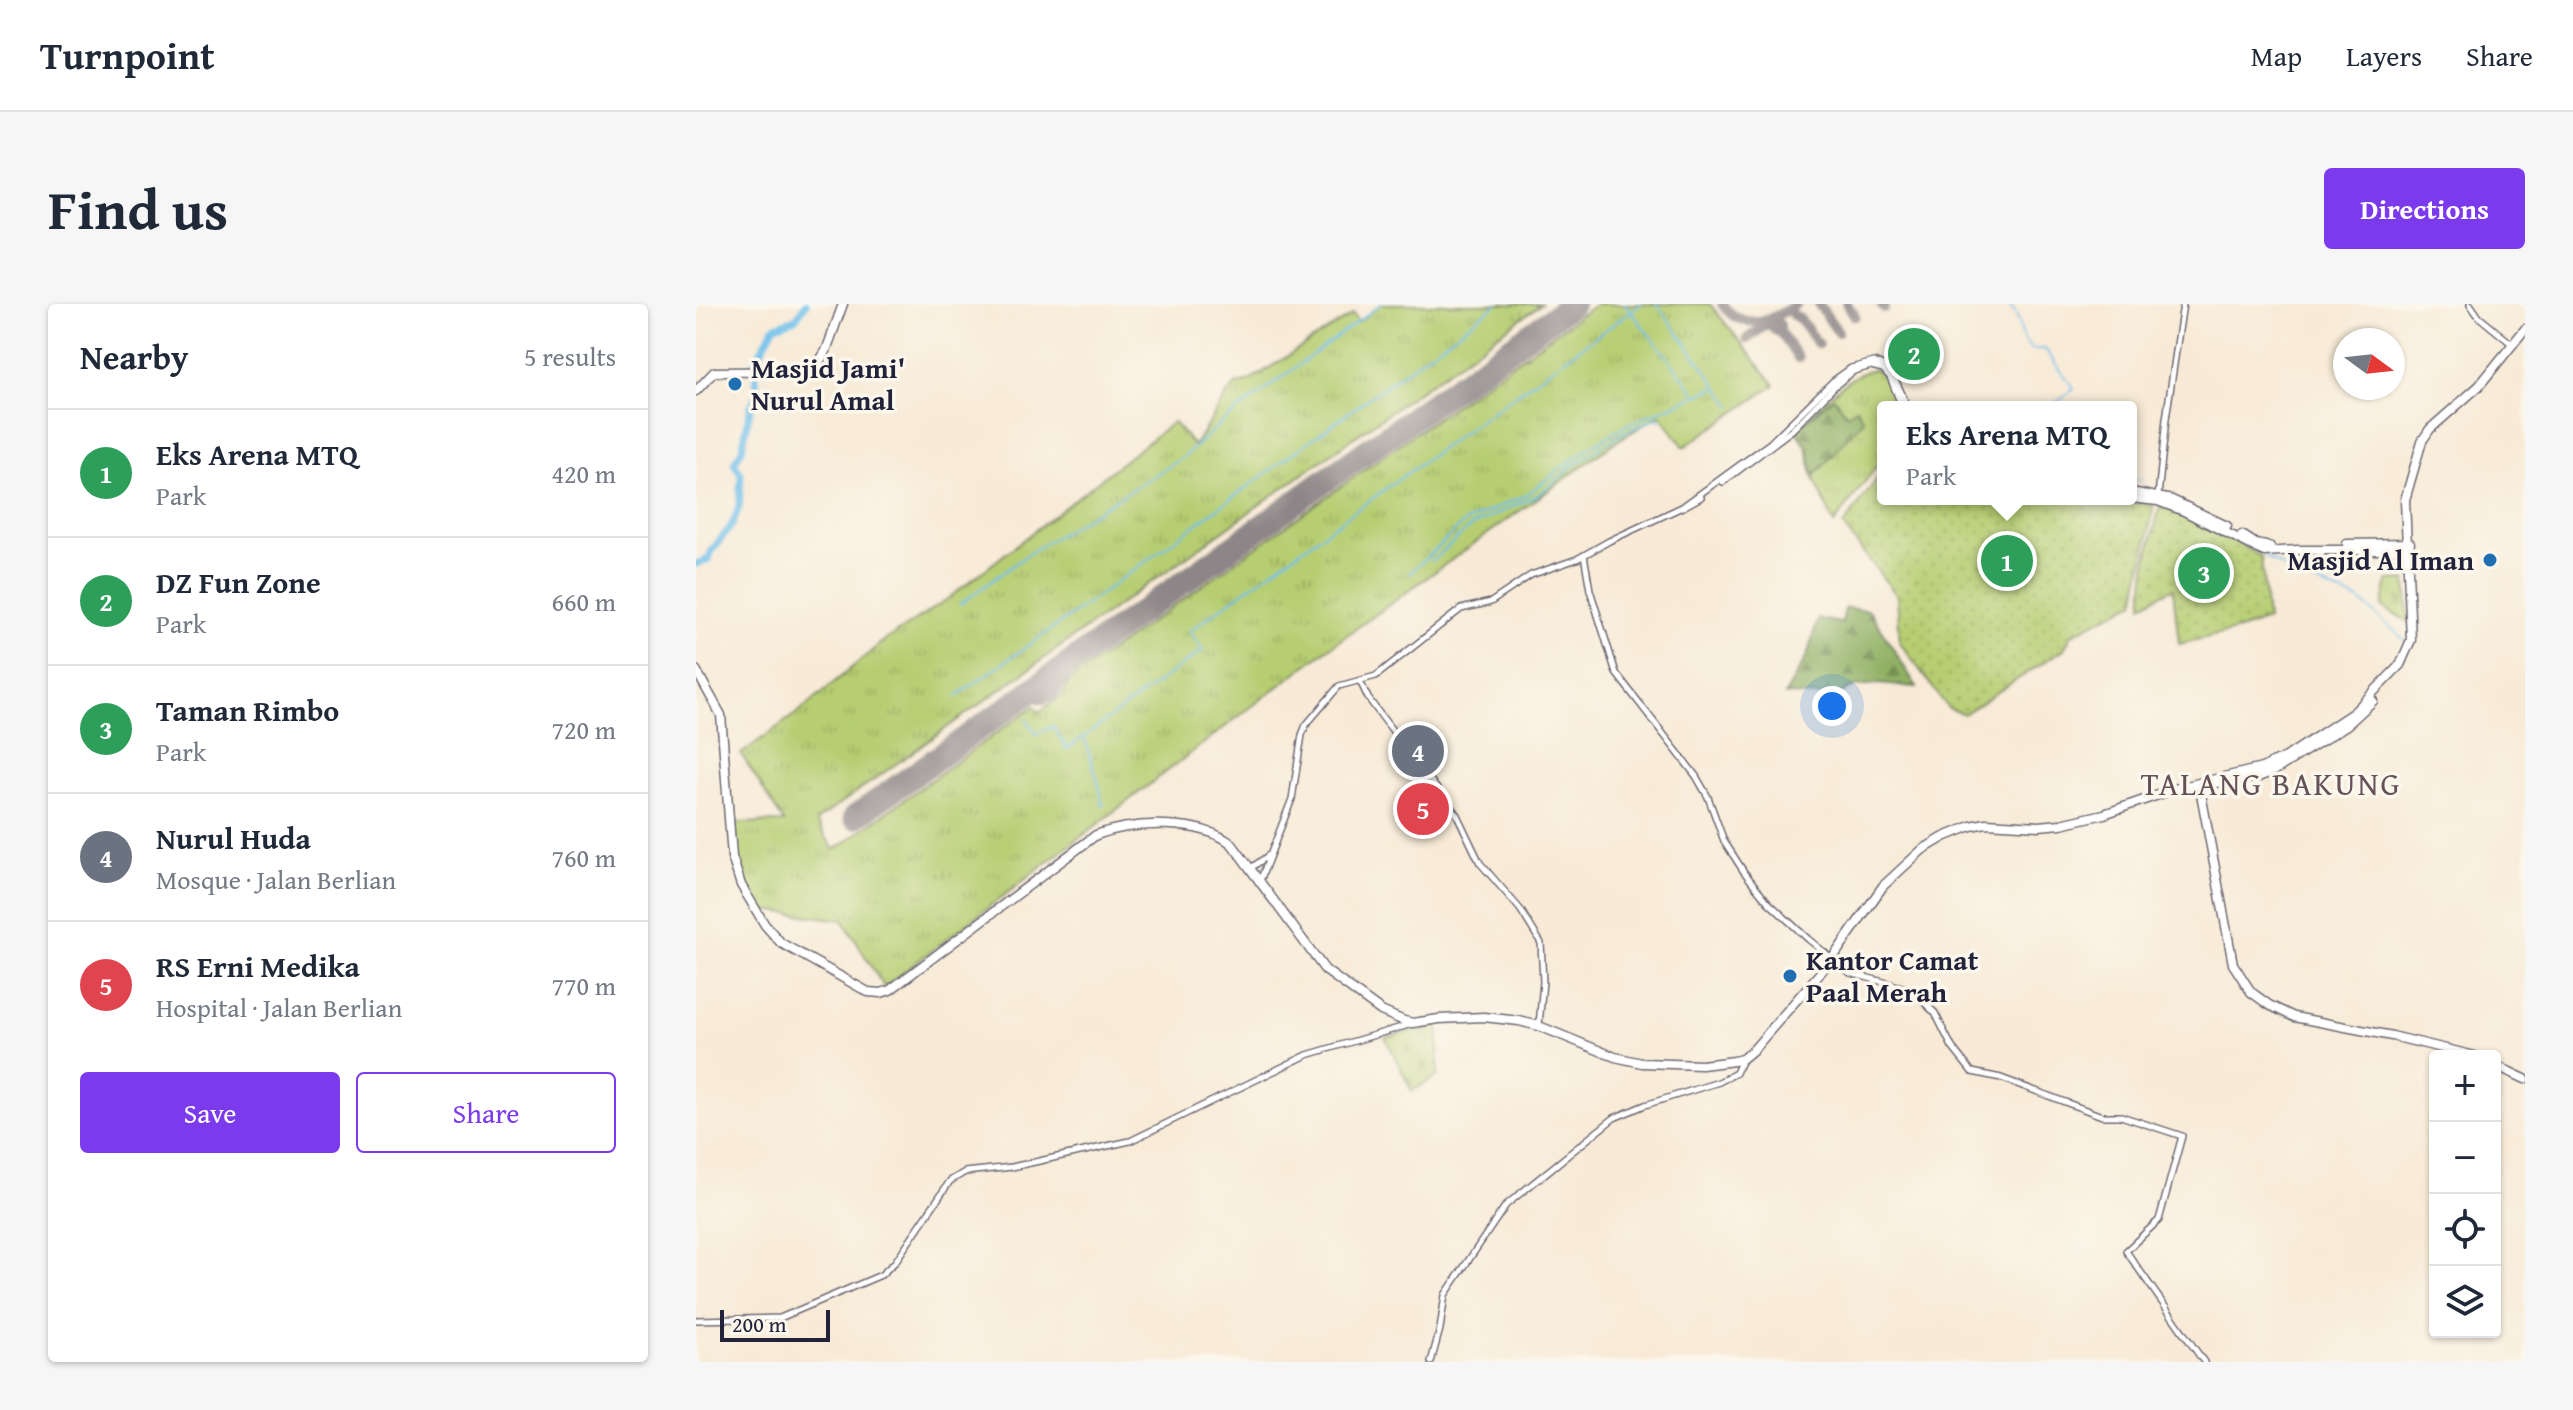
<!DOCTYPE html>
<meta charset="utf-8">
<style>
:root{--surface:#fff;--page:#f6f6f7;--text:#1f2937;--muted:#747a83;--line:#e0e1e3;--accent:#7c3aed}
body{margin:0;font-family:"Gentium Book Plus",serif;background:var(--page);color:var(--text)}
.controls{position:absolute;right:24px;bottom:24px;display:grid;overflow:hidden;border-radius:8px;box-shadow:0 2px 6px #0004}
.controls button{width:72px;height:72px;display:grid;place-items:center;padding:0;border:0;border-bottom:2px solid var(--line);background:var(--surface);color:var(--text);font:40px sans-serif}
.compass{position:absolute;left:1637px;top:24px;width:72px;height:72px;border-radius:50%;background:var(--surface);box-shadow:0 2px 6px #0004;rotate:105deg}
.scale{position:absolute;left:24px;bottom:20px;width:110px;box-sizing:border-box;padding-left:8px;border:4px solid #22223b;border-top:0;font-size:22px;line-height:28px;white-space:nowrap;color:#22223b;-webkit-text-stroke:6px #fbf7ec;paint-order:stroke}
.you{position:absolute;left:1136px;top:402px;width:28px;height:28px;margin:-20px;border:6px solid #fff;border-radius:50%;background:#1a73e8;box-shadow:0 0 0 12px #1a73e833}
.badge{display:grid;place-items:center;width:52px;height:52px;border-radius:50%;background:var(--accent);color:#fff;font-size:26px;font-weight:700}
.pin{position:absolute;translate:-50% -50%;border:4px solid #fff;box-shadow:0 2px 8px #0006}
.popup{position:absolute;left:1181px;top:97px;width:260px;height:104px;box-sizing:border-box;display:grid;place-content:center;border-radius:8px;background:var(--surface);filter:drop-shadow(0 2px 6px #0005);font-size:26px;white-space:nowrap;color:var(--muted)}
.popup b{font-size:30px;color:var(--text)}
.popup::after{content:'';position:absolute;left:50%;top:100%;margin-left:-16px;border:16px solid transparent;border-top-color:var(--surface)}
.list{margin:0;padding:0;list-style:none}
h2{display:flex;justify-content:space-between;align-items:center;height:104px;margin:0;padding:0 32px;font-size:34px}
h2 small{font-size:26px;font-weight:400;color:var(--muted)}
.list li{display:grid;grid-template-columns:52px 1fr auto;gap:24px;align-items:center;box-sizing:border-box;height:128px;padding:0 32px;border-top:2px solid var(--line)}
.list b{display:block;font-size:30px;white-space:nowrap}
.list p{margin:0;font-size:26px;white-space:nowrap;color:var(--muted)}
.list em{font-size:26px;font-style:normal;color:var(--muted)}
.actions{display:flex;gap:16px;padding:24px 32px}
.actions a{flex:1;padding:18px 0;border:2px solid var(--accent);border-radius:8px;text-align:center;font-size:28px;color:var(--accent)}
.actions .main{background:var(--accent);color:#fff}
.icon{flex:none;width:44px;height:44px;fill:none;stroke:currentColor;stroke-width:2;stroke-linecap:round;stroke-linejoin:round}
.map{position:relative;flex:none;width:1829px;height:1058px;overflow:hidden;border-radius:8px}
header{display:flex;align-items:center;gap:48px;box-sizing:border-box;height:112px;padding:0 40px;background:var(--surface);border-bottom:2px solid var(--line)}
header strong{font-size:38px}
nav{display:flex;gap:44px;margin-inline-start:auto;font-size:28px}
.intro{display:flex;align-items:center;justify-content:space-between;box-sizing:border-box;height:192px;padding:0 48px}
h1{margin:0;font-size:56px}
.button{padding:20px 36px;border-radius:8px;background:var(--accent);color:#fff;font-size:28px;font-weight:700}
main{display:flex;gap:48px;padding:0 48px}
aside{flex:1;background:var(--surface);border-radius:8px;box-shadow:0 2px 6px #0004}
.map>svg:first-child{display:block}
.grass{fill:url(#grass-tufts);stroke:#6c7856;stroke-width:2}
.forest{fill:url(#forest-firs);stroke:#59694f;stroke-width:2}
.cemetery{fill:url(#cemetery-stones);stroke:#6c7856;stroke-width:2}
.park{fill:url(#park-dots);stroke:#6c7856;stroke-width:2}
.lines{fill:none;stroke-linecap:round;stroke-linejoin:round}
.stream{stroke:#70c0eb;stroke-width:2}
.river{stroke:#70c0eb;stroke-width:7}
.taxiway{stroke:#8d8688;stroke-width:10}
.runway{stroke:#8d8688;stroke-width:24}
.minor-casing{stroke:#6d6871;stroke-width:8}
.highway-casing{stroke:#6d6871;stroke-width:11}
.minor{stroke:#fff;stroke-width:5}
.highway{stroke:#fff;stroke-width:8}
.poi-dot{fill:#1f6fb2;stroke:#fbf7ec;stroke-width:3}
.labels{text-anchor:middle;stroke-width:7;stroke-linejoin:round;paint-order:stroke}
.poi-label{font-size:28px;font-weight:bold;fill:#22223b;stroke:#fbf7ec;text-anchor:start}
.quarter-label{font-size:32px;letter-spacing:2px;fill:#655258;stroke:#fbf7ec}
</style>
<header>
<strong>Turnpoint</strong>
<nav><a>Map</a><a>Layers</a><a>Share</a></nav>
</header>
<div class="intro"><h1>Find us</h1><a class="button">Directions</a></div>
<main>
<aside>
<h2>Nearby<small>5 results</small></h2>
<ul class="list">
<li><span class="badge" style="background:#2e9e5b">1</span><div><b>Eks Arena MTQ</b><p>Park</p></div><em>420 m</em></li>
<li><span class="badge" style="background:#2e9e5b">2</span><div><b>DZ Fun Zone</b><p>Park</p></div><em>660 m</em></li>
<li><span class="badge" style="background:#2e9e5b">3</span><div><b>Taman Rimbo</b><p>Park</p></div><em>720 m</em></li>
<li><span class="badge" style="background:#6b7280">4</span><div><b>Nurul Huda</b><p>Mosque · Jalan Berlian</p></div><em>760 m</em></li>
<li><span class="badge" style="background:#e0444e">5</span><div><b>RS Erni Medika</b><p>Hospital · Jalan Berlian</p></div><em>770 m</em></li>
</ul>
<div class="actions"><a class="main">Save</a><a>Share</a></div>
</aside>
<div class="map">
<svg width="1829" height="1058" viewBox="0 0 1829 1058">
<defs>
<pattern id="grass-tufts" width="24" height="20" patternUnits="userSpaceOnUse" patternTransform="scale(2)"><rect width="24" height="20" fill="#b6cd71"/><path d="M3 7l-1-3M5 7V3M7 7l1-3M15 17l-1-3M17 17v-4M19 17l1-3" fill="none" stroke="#9cb063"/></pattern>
<pattern id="forest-firs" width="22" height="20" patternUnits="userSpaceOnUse" patternTransform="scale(2)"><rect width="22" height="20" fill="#90b063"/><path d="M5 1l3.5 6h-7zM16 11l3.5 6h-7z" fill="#758f53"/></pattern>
<pattern id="cemetery-stones" width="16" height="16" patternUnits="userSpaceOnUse" patternTransform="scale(2)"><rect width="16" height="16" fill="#b6cd71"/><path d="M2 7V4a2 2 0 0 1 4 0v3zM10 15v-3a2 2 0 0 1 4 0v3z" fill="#9cb063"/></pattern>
<pattern id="park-dots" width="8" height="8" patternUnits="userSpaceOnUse" patternTransform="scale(2)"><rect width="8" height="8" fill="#b6cd71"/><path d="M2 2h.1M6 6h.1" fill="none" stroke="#9cb063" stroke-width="1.8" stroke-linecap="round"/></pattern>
</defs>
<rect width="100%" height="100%" fill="#fbf7ec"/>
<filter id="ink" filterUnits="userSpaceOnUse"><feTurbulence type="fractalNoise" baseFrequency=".0125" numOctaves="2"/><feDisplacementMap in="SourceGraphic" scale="16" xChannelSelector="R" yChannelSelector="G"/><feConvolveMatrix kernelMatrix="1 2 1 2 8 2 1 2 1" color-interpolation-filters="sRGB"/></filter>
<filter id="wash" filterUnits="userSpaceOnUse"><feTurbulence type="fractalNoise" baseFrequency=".006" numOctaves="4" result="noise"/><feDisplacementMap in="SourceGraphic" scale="32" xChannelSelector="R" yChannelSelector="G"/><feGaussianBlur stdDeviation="1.8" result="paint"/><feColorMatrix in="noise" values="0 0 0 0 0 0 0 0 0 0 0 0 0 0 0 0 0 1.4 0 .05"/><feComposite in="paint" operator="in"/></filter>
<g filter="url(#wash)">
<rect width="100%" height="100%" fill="#f8ead6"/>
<!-- grass -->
<path class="grass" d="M685 0H845L120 517 138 546 338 402 343 408 366 391 374 376 900 0H1014L1079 81 988 143 964 111 921 137 626 349 188 683 147 616 67 606C44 579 39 553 38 519L88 518 45 450 109 403 185 339 253 294 477 118 498 142 533 88 540 81 553 77 657 10 662 18Z
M1178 65 1187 69 1201 103H1187V153L1138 220 1117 172 1111 144 1100 127C1121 106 1147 71 1178 65Z"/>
<!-- forest -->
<path class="forest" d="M1137 93 1151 110 1160 104 1168 116 1118 172 1112 144 1100 127Z
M1149 304 1173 306 1221 383 1181 380 1161 382 1139 392 1089 391 1111 352 1122 315 1146 319Z"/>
<!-- cemetery -->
<path class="cemetery" d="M1710 276 1713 318 1686 303 1692 277Z
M743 721 742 772 716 787 689 733Z"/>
<!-- park -->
<path class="park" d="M1187 167V195H1395L1458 201 1439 298 1376 330 1368 345 1268 410 1252 404 1204 339 1201 292 1147 222Z
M1464 202 1526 229 1565 253 1571 316 1543 326 1483 340 1477 284 1446 301 1451 254Z"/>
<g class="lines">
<!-- stream -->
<path class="stream" d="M929 0 1002 92
M961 0 1036 102
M1313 0C1330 20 1319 27 1335 45H1349L1378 85 1355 103
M1435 174 1446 176
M1568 252 1602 272 1663 296 1709 336
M736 257 775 222 842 191 878 161 927 129 961 114 964 116
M713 270 769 218 830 191 891 145 928 122 1020 83
M264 300 335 248 488 153 525 119 685 0
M259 393 394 298 801 0
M330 415 341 430 357 422 371 445 507 346 493 327 945 0
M388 433 402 477 407 502"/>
<!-- river -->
<path class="river" d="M0 260 13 255 16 246 36 221 43 203 45 170 38 159 46 145 55 102 62 90 58 60 78 23 99 15 110 0"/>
<!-- taxiway -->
<path class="taxiway" d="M1026 0C1047 29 1076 17 1100 0
M1151 0 1159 12
M1185 0 1188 4
M1123 1 1142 28
M1094 4 1097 11 1104 15 1122 40
M1084 28 1102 54
M1051 35 1075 17 1078 15 1084 21V28C1077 27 1076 22 1074 16
M355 373 347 372 338 377C334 386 337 394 347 395L357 391 383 353"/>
<!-- runway -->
<path class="runway" d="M159 513 876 0"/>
</g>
</g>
<g filter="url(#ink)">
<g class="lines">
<defs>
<path id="minor" d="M1774 0 1783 13 1816 40
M1027 178 1096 126 1140 81 1158 67 1175 62 1187 65 1194 73 1206 103
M1462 192 1470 115 1487 0
M987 203 1005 193
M888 251 894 286 920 369 1000 472 1012 493 1028 537 1048 568 1072 598 1112 635 1154 669 1214 685 1239 709 1256 743 1276 768 1305 774 1406 812H1425L1486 832 1463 916 1430 947 1508 1058
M664 377 672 394 686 413 761 511 784 559 824 605 845 639 847 678 843 721
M555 564 573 551
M564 577 596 495 606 431 610 421 643 382 680 372 765 305 795 298 835 271 881 255 913 237 986 203 1074 139 1137 77 1155 64 1178 58 1191 64 1199 75 1212 103
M0 1016 84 1014 185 971 199 958 254 877 269 868 316 863 434 837 611 751 716 720
M735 1058 744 1025 749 991 810 901 918 814 949 801 1023 778 1040 769 1046 755"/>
<path id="highway" d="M0 87 18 68 117 67 130 47 147 0
M1435 188 1476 196 1531 222
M1435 194 1462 197 1488 207 1568 248 1602 246H1714
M1546 231 1560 240 1574 243
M1651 240 1714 239
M0 366 25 411 36 553 45 581 69 621 85 639 172 688 185 689 194 686 400 531C437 517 504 515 536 540L629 666 685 707 708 717 717 719 743 715 788 713 823 717 843 722 919 753 946 759 1006 761 1038 757 1046 755 1058 745 1136 655 1187 582 1226 546 1248 533 1275 522 1290 519 1343 522 1365 520 1408 510 1482 484 1566 464 1590 453 1658 408 1704 361 1715 336 1709 196 1726 137 1734 125 1783 82 1829 25
M1503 479 1537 660 1555 688 1573 701 1598 713 1696 732 1779 752
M1519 479 1562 473 1578 467 1652 420 1677 397
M1799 761 1829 775"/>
</defs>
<!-- minor casing -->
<use href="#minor" class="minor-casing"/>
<!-- highway casing -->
<use href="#highway" class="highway-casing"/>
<!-- minor -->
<use href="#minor" class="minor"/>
<!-- highway -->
<use href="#highway" class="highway"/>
</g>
</g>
<!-- markers -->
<g class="poi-dot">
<circle cx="39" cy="80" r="8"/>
<circle cx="1794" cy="256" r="8"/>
<circle cx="1094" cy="672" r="8"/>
</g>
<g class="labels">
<!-- poi labels -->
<g class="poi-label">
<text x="55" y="74">Masjid Jami'<tspan x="55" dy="32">Nurul Amal</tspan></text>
<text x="1778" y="266" text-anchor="end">Masjid Al Iman</text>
<text x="1110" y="666">Kantor Camat<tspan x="1110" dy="32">Paal Merah</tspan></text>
</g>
<!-- quarter labels -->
<g class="quarter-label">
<text x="1575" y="491">TALANG BAKUNG</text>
</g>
</g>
</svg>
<div class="controls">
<button>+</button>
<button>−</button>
<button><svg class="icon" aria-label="locate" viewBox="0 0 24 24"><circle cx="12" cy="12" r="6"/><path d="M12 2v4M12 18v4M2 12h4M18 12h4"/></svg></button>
<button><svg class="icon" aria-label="layers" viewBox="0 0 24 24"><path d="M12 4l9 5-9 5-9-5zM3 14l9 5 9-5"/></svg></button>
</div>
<svg class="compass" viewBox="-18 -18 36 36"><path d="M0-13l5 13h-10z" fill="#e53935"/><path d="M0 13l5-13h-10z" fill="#747a83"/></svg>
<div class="scale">200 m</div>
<div class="you"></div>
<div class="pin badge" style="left:1311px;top:257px;background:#2e9e5b">1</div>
<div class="popup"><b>Eks Arena MTQ</b>Park</div>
<div class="pin badge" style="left:1218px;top:50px;background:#2e9e5b">2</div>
<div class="pin badge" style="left:1508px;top:269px;background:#2e9e5b">3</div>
<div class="pin badge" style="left:722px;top:447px;background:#6b7280">4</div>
<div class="pin badge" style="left:727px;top:505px;background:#e0444e">5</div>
</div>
</main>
